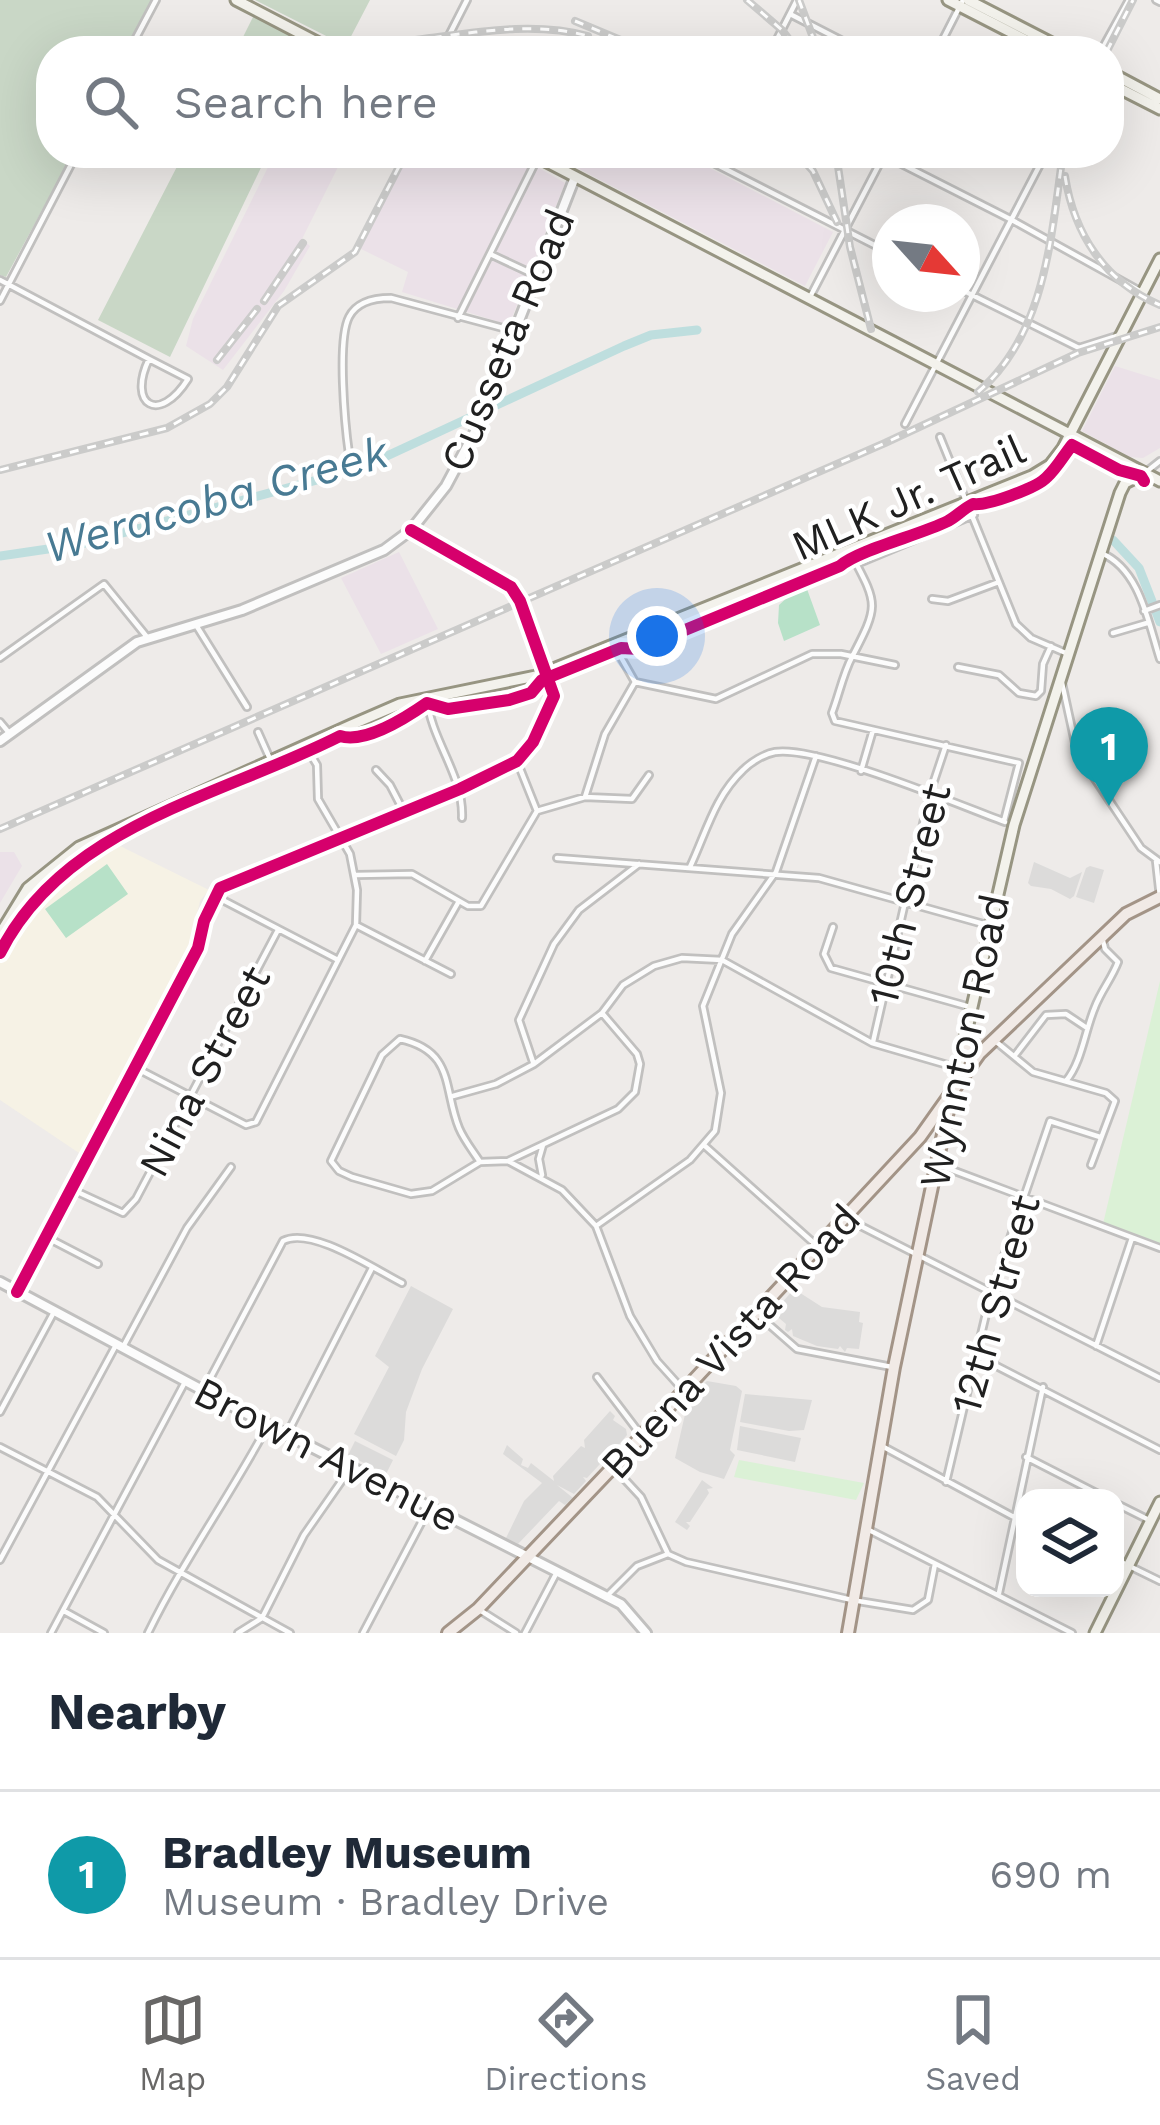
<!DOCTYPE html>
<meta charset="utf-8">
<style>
:root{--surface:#fff;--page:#f2f2f3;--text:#1f2937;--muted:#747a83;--line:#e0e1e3;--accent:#686766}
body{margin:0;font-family:"Work Sans",sans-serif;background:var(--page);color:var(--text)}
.controls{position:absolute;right:36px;bottom:36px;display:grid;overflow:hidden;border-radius:24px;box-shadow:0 12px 48px #0002}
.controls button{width:108px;height:108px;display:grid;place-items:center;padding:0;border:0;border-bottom:3px solid var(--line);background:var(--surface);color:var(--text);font:60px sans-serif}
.compass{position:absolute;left:872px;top:204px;width:108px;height:108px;border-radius:50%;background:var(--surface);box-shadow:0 12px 48px #0002;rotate:117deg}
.you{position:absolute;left:657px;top:636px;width:42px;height:42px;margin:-30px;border:9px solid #fff;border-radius:50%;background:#1a73e8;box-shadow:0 0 0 18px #1a73e833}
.badge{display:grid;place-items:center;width:78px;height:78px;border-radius:50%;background:var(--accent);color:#fff;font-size:39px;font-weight:700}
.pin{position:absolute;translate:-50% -99px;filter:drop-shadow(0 3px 6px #0008)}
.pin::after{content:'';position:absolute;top:63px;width:42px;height:36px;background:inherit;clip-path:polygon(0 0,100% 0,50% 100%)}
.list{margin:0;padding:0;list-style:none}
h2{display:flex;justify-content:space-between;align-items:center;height:156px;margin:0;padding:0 48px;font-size:51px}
h2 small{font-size:39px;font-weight:400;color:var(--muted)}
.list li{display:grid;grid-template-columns:78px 1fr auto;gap:36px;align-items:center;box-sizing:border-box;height:168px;padding:0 48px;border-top:3px solid var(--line)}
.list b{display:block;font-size:45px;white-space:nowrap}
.list p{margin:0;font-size:39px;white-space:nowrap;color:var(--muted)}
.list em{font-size:39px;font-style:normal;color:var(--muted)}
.icon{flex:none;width:66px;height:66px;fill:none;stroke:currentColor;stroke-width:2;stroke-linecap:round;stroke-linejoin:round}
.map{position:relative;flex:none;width:1160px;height:1633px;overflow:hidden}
.search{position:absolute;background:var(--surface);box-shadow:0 12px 48px #0002;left:36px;right:36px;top:36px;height:132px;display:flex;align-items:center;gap:30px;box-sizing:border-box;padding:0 42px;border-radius:48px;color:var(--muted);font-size:45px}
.sheet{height:324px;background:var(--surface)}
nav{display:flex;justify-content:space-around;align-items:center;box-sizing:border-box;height:168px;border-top:3px solid var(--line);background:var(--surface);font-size:33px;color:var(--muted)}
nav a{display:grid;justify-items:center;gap:6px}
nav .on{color:var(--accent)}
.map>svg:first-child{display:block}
.industrial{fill:#ebe1e8}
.education{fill:#f6f2e5}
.religious{fill:#dcdbda}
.cemetery{fill:#c9d7c6}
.park{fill:#dbf1d6}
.pitch{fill:#b7e1c8}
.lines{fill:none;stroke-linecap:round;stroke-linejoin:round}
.river{stroke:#bedede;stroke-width:9}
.minor-casing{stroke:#c1c0bf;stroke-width:10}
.tertiary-casing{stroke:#c1c0bf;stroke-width:14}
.secondary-casing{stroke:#979582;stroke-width:15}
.primary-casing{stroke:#a39487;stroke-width:16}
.minor{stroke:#fcfcfc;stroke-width:4.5}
.tertiary{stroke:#fcfcfc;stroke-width:8}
.secondary{stroke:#f3f2ec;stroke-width:9}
.primary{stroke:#f1eae6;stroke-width:10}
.rail-casing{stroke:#cbcbca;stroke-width:8}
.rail{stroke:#fff;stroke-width:3;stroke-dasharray:9;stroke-linecap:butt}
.cycleway-casing{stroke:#fff;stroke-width:20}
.cycleway{stroke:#d6006c;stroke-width:12}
.labels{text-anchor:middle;stroke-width:9;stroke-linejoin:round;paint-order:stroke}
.street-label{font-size:42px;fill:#202020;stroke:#fff}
.water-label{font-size:45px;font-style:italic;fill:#487a93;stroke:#fff}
</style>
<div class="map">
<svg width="1160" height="1633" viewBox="0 0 1160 1633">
<rect width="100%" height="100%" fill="#eeebe9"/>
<!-- industrial -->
<path class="industrial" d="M275 153H345L302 239 310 246 284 291 223 370 186 346 193 319Z
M408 153H513L565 183 509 325 402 292 408 272 359 248Z
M563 153H681L833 232 805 286 560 159Z
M1115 366 1160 380V448L1143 458 1130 457 1082 431Z
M399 552 438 629 381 654 341 578Z
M0 852H14L22 866 0 903Z"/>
<!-- education -->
<path class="education" d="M116 844 209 890 200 901 188 953 82 1155 0 1100V960L22 918 37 899 106 847Z"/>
<!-- religious -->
<path class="religious" d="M1034 862 1070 878 1082 872 1074 896 1070 899 1051 889 1031 886 1028 883Z
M1090 866 1104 870 1094 903 1076 897 1086 868Z
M411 1286 453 1309 422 1369 406 1412 404 1440 396 1456 354 1434 389 1367 375 1356Z
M794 1289 822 1307 860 1312 859 1322 863 1323 859 1349 847 1348 845 1352 840 1346 838 1349 817 1346 793 1336 792 1329 788 1332 785 1330 786 1324 773 1313Z
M707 1381 736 1386 742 1391 730 1450 735 1455 724 1479 700 1472 675 1458 689 1397Z
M745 1394 812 1400 804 1430 789 1431 740 1422Z
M610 1411 615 1416 613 1420 626 1429 627 1435 616 1448 611 1446 613 1450 602 1462 598 1461 600 1464 587 1478 583 1477 586 1481 574 1494 557 1485 573 1498 565 1505 559 1501 518 1544 506 1538 524 1501 542 1483 503 1454 507 1445 523 1459 521 1465 528 1468 531 1463 554 1481 553 1476 581 1446 585 1448 584 1440Z
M740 1426 801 1438 795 1462 737 1450Z
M355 1441 393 1460 386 1474 348 1455Z
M702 1480 713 1488 707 1489 709 1493 690 1522H686L690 1526 687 1530 675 1522Z"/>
<!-- cemetery -->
<path class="cemetery" d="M0 0H153L126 51H51V153H73L6 277 0 275Z
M255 0H370L346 46Z
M254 15 318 48 317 51H236Z
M184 153H268L170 357 98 320Z"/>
<!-- park -->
<path class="park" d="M1160 981V1246L1103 1224Z
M739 1460 864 1483 856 1500 734 1477Z"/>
<!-- pitch -->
<path class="pitch" d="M807 589 820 625 784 641 778 623 779 605 790 595Z
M107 864 128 894 66 938 45 909Z"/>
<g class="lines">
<!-- river -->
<path class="river" d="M1113 540 1139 568 1160 622
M0 556 82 544 361 468 624 346 651 335 697 330"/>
<defs>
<path id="minor" d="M1156 0 1160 2
M790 14 862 51
M129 51 156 0
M441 51 467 0
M771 51 797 0
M937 51 963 0
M1101 51 1129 0
M694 153 890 253
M880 153 1012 220 1140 291
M490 254 537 276
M0 280 149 359
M962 290 1079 348 1120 335
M810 297 885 153
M0 301 77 153
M458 318 538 157
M149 359 188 379C159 425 127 405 149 359Z
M905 424 1046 153
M940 437 1016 624 1031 638 1068 654
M349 454C345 426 337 340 349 317 357 301 375 298 391 298L514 331
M1146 472 1160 461
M849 550C878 605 880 603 852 657 843 674 839 695 832 713L835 721 1019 763 1004 821
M1101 553C1140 569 1148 622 1160 659
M857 564 974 515
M932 599 948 601 999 582
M1144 611 1160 605
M196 625 247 707
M1113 633 1147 623
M614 645 635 682 716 699 812 654H841L895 665
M0 658 104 584 147 637
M958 667 999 675 1019 693 1036 696 1041 691 1043 664 1051 646
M1062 683 1077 752 1141 848 1160 862
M427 698C431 741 464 775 462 818
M0 722 10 734
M258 732 270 759
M376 770 390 785 403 810
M861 771 873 730
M585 797 605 734 635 682
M537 811 585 797 632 799 649 775
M557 858 819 878 987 925
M1156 861 1160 897
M690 867C706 833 715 796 743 770 751 762 764 754 775 752 817 745 959 805 1005 822
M356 875 412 874 468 906H481L537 811 517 761
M215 896 338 960
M356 925 451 974
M833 927 824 954 831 968 970 1007
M425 961 459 901
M994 1040 1033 1072 1106 1093 1115 1101 1091 1165
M873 1042 930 793 946 745
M1016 1054 1046 1015 1066 1014 1087 1028
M533 1062 519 1020 554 944 579 910 639 864
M136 1068 246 1125 256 1122 356 925 357 890 350 854 318 799 317 765 306 747
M1066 1081C1082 1062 1085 1030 1095 1007 1101 991 1112 978 1118 962L1105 949 1102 937
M453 1096 496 1084 534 1064 602 1013 623 985 654 966 682 958 722 960 872 1043 958 1068
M705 1146 817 1246
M508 1161 562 1190 596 1226 630 1316 657 1361 684 1391
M480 1162C473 1151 464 1140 459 1128 443 1089 455 1051 400 1039L382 1055 331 1161 339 1171 352 1177 411 1194 432 1191 480 1162 508 1161 618 1109 635 1092 640 1064 637 1054 602 1013
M936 1164 1160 1248
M542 1175 539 1159 543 1145
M71 1189 123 1213 136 1199 278 930
M845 1218 1160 1378
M596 1226 690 1160 715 1131 721 1093 703 1006 732 934 776 872 816 756
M46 1237 98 1264
M17 1292 198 948 204 921 220 888 460 789 517 761 533 742 554 696 520 601 511 587 411 530
M757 1314 797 1349 892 1367
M1096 1346 1132 1238
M123 1347 187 1228 231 1167
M977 1356 1160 1450
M597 1377 641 1435
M204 1390 283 1241C311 1226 374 1269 402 1283
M0 1412 54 1312
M287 1434 372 1268
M880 1445 1025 1523
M0 1447 97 1497 158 1560 290 1633
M1026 1457 1106 1498
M616 1470 641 1497 668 1554 686 1562 852 1600 913 1610 928 1600 935 1564
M946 1482 990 1297 1050 1121 1100 1137
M1115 1503 1147 1519
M869 1530 1072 1633
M1115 1559 1160 1581
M0 1560 116 1345
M999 1593 1043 1387
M606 1597 637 1566 668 1554
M478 1609 516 1633
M64 1611 104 1633
M51 1633 185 1382
M148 1633C183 1561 230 1496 268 1425
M238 1633 262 1618 304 1535 352 1466
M363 1633 430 1506
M525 1633 557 1572"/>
<path id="tertiary" d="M0 741 137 642 242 610 384 550 411 530 446 486 478 426 575 177
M0 1282 268 1425 621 1604 646 1633"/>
<path id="secondary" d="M236 0 334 51
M948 0 1047 51
M968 0 1067 51
M1109 72 1160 99
M1109 83 1160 109
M530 153 1160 481
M0 934 28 888 79 847 351 725 400 704 536 676 1032 476 1050 465 1063 448 1160 259
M954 1085 1014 825 1120 493 1125 483 1145 473
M1095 1633 1160 1502"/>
<path id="primary" d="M962 1046 979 1054
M448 1633 478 1609 613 1467 920 1137 979 1054 1126 914 1160 897
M848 1633 894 1367 950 1101"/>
</defs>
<!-- minor casing -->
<use href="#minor" class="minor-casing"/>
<!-- tertiary casing -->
<use href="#tertiary" class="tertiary-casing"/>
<!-- secondary casing -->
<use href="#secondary" class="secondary-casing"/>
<!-- primary casing -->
<use href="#primary" class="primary-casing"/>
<!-- minor -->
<use href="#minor" class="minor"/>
<!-- tertiary -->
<use href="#tertiary" class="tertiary"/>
<!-- secondary -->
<use href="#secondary" class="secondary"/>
<!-- primary -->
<use href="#primary" class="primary"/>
<defs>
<path id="rail" d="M747 0 782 30 798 51
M799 0 818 51
M575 21 647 51
M397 42C459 36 526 19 588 36
M1107 51 1133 0
M797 153 813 171 837 222
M836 153 850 247 871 329
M1065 176C1074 234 1105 282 1160 305
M264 301 303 243
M217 360 257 309
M978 392C1046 334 1051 236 1063 153
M0 470 167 428 210 404 227 387 278 306 355 252 406 153
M0 829 885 443 1078 353 1160 327"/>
</defs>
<!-- rail casing -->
<use href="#rail" class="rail-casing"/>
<!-- rail -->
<use href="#rail" class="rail"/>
<defs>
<path id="cycleway" d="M0 953C64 825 222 796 340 736 365 744 407 717 427 703L448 709 509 700 531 693 542 680 621 648 639 649 840 566C858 550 920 535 948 521 957 516 963 509 973 504 987 506 1037 488 1047 477 1056 469 1064 455 1072 445L1119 470 1141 476 1144 481
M17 1292 198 948 204 921 220 888 460 789 517 761 533 742 554 696 520 601 511 587 411 530"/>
</defs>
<!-- cycleway casing -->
<use href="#cycleway" class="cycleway-casing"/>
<!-- cycleway -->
<use href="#cycleway" class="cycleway"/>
</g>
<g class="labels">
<!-- street labels -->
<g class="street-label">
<text transform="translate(507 340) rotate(-67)" y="15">Cusseta Road</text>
<text transform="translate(908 497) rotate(-24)" y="15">MLK Jr. Trail</text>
<text transform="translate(909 894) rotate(-76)" y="15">10th Street</text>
<text transform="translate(964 1041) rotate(-78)" y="15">Wynnton Road</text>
<text transform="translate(204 1071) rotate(-62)" y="15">Nina Street</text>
<text transform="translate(995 1304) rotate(-74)" y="15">12th Street</text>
<text transform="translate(730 1341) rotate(-47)" y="15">Buena Vista Road</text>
<text transform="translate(327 1454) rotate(27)" y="15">Brown Avenue</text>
</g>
<!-- water labels -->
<g class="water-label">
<text transform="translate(216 499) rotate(-16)" y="16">Weracoba Creek</text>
</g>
</g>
</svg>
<div class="controls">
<button><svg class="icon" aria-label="layers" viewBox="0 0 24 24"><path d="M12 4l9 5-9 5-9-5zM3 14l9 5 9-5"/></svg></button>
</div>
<svg class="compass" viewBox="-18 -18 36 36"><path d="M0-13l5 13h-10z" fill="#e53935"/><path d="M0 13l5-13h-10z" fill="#747a83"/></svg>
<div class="you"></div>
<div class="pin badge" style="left:1109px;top:806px;background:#0f9aa8">1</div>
<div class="search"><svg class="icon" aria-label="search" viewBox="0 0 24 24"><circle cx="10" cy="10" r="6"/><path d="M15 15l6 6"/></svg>Search here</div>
</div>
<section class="sheet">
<h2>Nearby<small></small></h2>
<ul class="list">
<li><span class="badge" style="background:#0f9aa8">1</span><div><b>Bradley Museum</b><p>Museum · Bradley Drive</p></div><em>690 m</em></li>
</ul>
</section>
<nav>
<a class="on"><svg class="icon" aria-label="map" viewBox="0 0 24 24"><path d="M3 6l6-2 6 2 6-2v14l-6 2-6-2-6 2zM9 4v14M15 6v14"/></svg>Map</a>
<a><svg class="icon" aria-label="directions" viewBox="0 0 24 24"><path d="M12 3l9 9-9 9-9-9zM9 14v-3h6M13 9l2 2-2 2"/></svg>Directions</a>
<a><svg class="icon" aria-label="saved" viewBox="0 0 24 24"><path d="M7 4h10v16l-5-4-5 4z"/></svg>Saved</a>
</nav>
